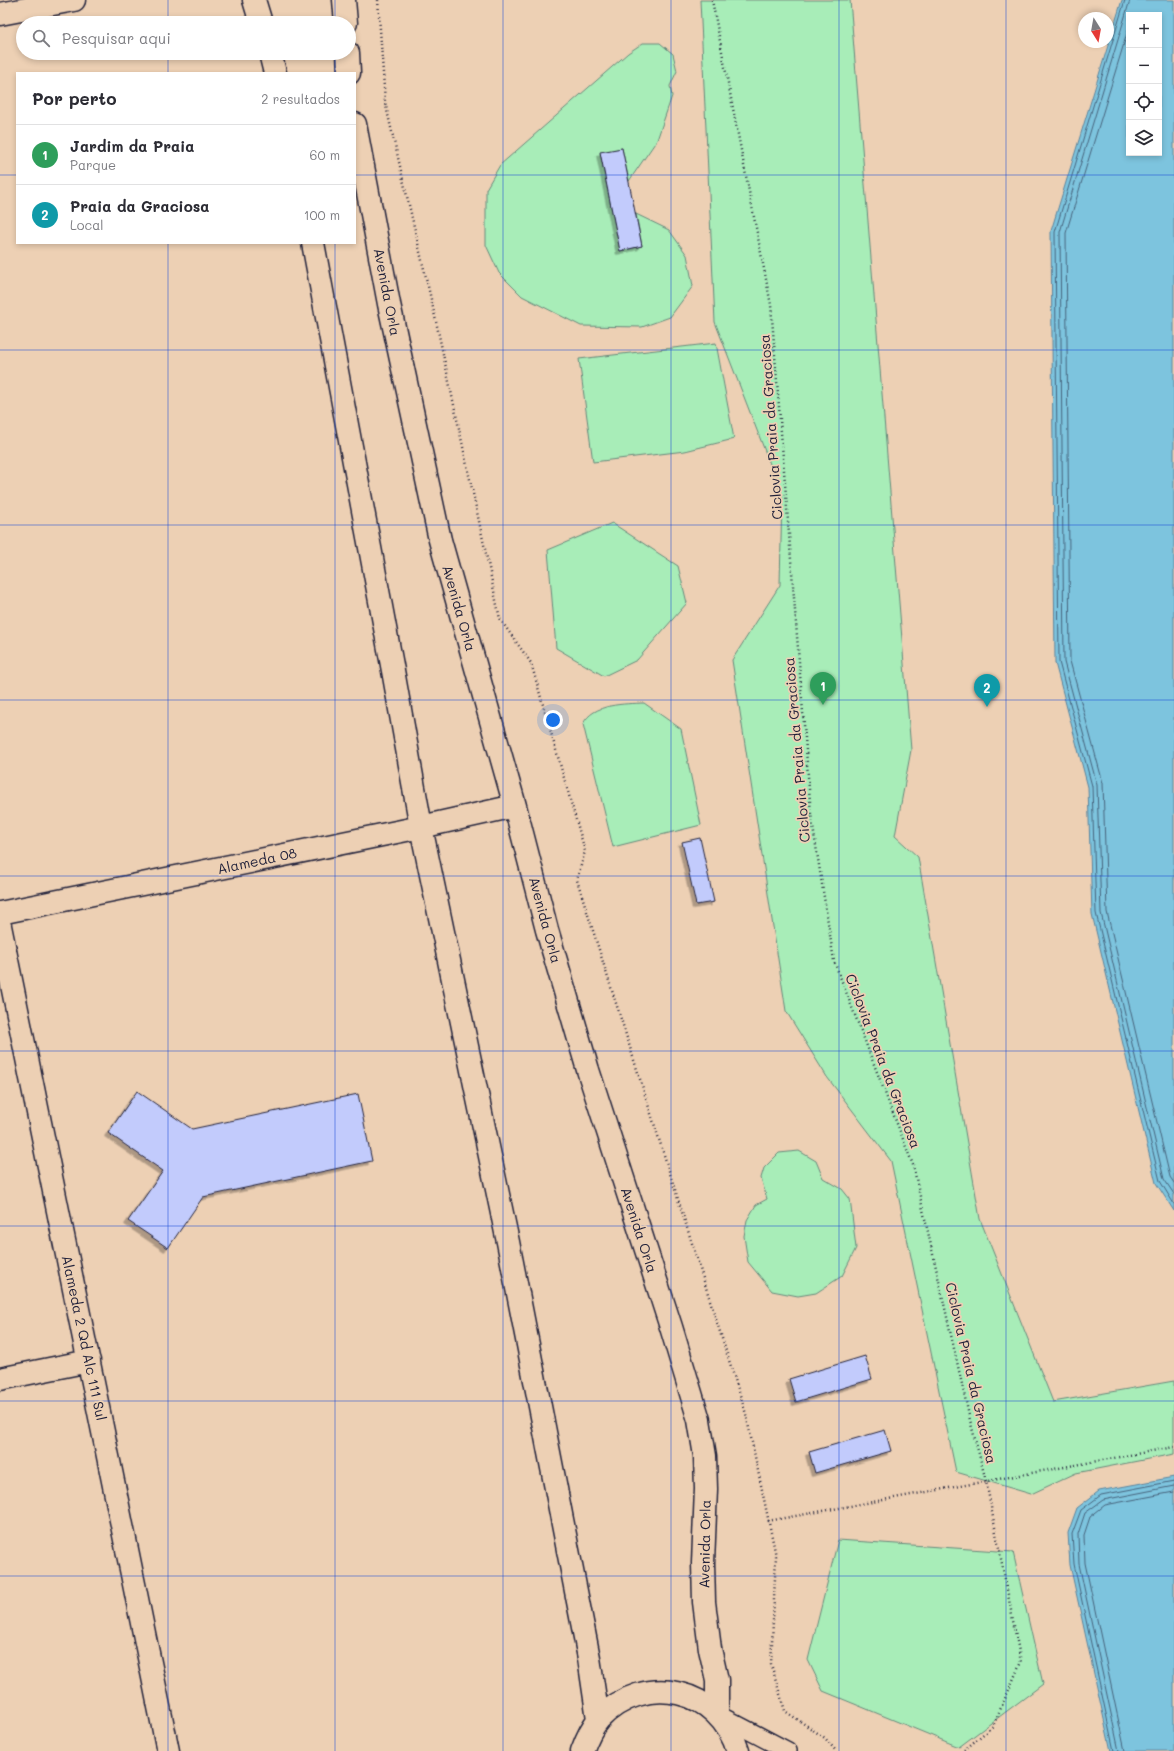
<!DOCTYPE html>
<html lang="pt">
<meta charset="utf-8">
<style>
:root{--surface:#fff;--page:#f2f2f3;--text:#2b2b33;--muted:#7c7c81;--line:#e1e1e2;--accent:#c8321e}
body{margin:0;font-family:Mali,sans-serif;background:var(--page);color:var(--text)}
.controls{position:absolute;right:12px;top:12px;display:grid;overflow:hidden;border-radius:0px;box-shadow:0 2px 6px #0003}
.controls button{width:36px;height:36px;display:grid;place-items:center;padding:0;border:0;border-bottom:1px solid var(--line);background:var(--surface);color:var(--text);font:20px sans-serif}
.compass{position:absolute;left:1078px;top:12px;width:36px;height:36px;border-radius:50%;background:var(--surface);box-shadow:0 2px 6px #0003;rotate:169deg}
.you{position:absolute;left:553px;top:720px;width:14px;height:14px;margin:-10px;border:3px solid #fff;border-radius:50%;background:#1a73e8;box-shadow:0 0 0 6px #1a73e833}
.badge{display:grid;place-items:center;width:26px;height:26px;border-radius:50%;background:var(--accent);color:#fff;font-size:13px;font-weight:700}
.pin{position:absolute;translate:-50% -33px;filter:drop-shadow(0 1px 2px #0008)}
.pin::after{content:'';position:absolute;top:21px;width:14px;height:12px;background:inherit;clip-path:polygon(0 0,100% 0,50% 100%)}
.list{margin:0;padding:0;list-style:none}
h2{display:flex;justify-content:space-between;align-items:center;height:52px;margin:0;padding:0 16px;font-size:17px}
h2 small{font-size:13px;font-weight:400;color:var(--muted)}
.list li{display:grid;grid-template-columns:26px 1fr auto;gap:12px;align-items:center;box-sizing:border-box;height:60px;padding:0 16px;border-top:1px solid var(--line)}
.list b{display:block;font-size:15px;white-space:nowrap}
.list p{margin:0;font-size:13px;white-space:nowrap;color:var(--muted)}
.list em{font-size:13px;font-style:normal;color:var(--muted)}
.icon{flex:none;width:22px;height:22px;fill:none;stroke:currentColor;stroke-width:2;stroke-linecap:round;stroke-linejoin:round}
.map{position:relative;flex:none;width:1174px;height:1751px;overflow:hidden}
.search{position:absolute;background:var(--surface);box-shadow:0 2px 6px #0003;left:16px;top:16px;width:340px;height:44px;display:flex;align-items:center;gap:10px;box-sizing:border-box;padding:0 14px;border-radius:22px;color:var(--muted);font-size:15px}
.panel{position:absolute;background:var(--surface);box-shadow:0 2px 6px #0003;left:16px;top:72px;width:340px;height:172px;border-radius:0px}
.map>svg:first-child{display:block}
.green{fill:#a8edb8;stroke:#65887a}
.water{fill:#7dc4de;stroke:#59839d;fill-rule:evenodd}
.lines{fill:none;stroke-linecap:round;stroke-linejoin:round}
.shore{stroke:#46637c;stroke-width:1}
.building{fill:#c2cbfc;stroke:#22223b;filter:url(#shadow)}
.service-casing{stroke:#22223b;stroke-width:20}
.minor-casing{stroke:#22223b;stroke-width:25}
.path{stroke:#22223b;stroke-width:2.5;stroke-dasharray:1 3;stroke-linecap:butt}
.service{stroke:#edd0b4;stroke-width:17}
.minor{stroke:#edd0b4;stroke-width:22}
.grid{fill:none;stroke:#1d4ed8;stroke-width:1;stroke-opacity:0.55}
.labels{text-anchor:middle;stroke-width:3.5;stroke-linejoin:round;paint-order:stroke}
.street-label{font-size:14px;fill:#22223b;stroke:#edd0b4}
</style>
<div class="map">
<svg width="1174" height="1751" viewBox="0 0 1174 1751">
<defs>
<filter id="shadow"><feDropShadow dx="-3.5" dy="3.5" stdDeviation="0" flood-color="#0004"/></filter>
</defs>
<rect width="100%" height="100%" fill="#edd0b4"/>
<filter id="ink" filterUnits="userSpaceOnUse"><feTurbulence type="fractalNoise" baseFrequency=".025" numOctaves="2"/><feDisplacementMap in="SourceGraphic" scale="8" xChannelSelector="R" yChannelSelector="G"/><feConvolveMatrix kernelMatrix="1 2 1 2 8 2 1 2 1" color-interpolation-filters="sRGB"/></filter>
<g filter="url(#ink)">
<!-- green -->
<path class="green" d="M700 0H850L911 750 895 836 918 857 980 1219 1053 1402 1174 1381V1454L1076 1473 1031 1494 956 1472 891 1161 827 1077 786 1011 732 660 780 585 782 495 715 322Z
M643 43H660L673 54 677 71 670 86 672 96 657 140 629 181 622 148 600 153 620 251 642 246 636 214 669 230 687 255 693 286 670 317 642 327 581 326 522 296 499 273 486 245V189L500 165 628 53Z
M716 343 734 439 685 451 593 462 579 359Z
M612 523 678 566 687 603 637 660 604 676 556 648 548 550Z
M644 703 681 729 701 825 613 847 583 724C593 703 625 704 644 703Z
M799 1151 816 1161 823 1178 842 1189 850 1199 856 1248 842 1276 816 1293 798 1296 772 1291 748 1262 744 1236 747 1220 756 1205 767 1199 761 1178 764 1168 779 1153Z
M838 1540 1013 1552 1043 1684 959 1747 823 1691 808 1660Z"/>
<!-- water -->
<path class="water" d="M1122 0H1174V1211L1156 1183 1092 914 1088 787 1055 663 1051 231ZM1129 15H1159V153H1129Z
M1174 1477V1751H1111L1070 1565 1068 1533 1077 1508 1099 1491Z"/>
<g class="lines">
<!-- shore -->
<path class="shore" d="M1125 0 1055 232 1059 662 1092 786 1096 913 1160 1181 1174 1204
M1130 0 1060 232 1064 662 1097 785 1101 913 1164 1179 1174 1194
M1129 27 1066 233 1070 661 1103 783 1107 912 1170 1177 1174 1183
M1114 1751 1074 1564 1072 1534 1081 1510 1101 1495 1174 1481
M1119 1751 1079 1564 1078 1534 1085 1513 1103 1500 1174 1486
M1125 1751 1085 1563 1084 1535 1090 1517 1105 1505 1174 1492"/>
</g>
<!-- building -->
<path class="building" d="M622 148 642 246 620 251 600 152Z
M700 838 714 902 696 905 682 842Z
M137 1091 192 1129 358 1094 372 1161 203 1197 168 1248 128 1221 163 1171 108 1133Z
M865 1356 872 1379 796 1402 789 1379Z
M885 1430 891 1451 815 1473 809 1452Z"/>
<g class="lines">
<defs>
<path id="service" d="M717 1714 788 1751"/>
<path id="minor" d="M254 0 261 23
M344 0 346 23
M0 14 74 0
M270 53 275 73
M348 53 349 73
M355 124 389 304 440 540 515 806 547 930 588 1070 671 1327 699 1420 705 1456 706 1489 703 1563 704 1602 710 1649 717 1680V1714
M313 243 394 676 421 827 508 1242 589 1658 598 1719
M0 913 421 827 515 806
M0 926 168 1751
M0 1379 89 1361
M582 1751C586 1740 591 1728 599 1719 645 1671 719 1688 738 1751"/>
</defs>
<!-- service casing -->
<use href="#service" class="service-casing"/>
<!-- minor casing -->
<use href="#minor" class="minor-casing"/>
<!-- path -->
<path class="path" d="M378 0 385 102 434 312 500 619 531 663 585 851 577 880 746 1414 776 1556 771 1664 785 1711 825 1738 836 1751
M712 0 771 305 811 814 834 961 913 1165 970 1420 986 1481 1021 1662 993 1726 963 1751
M768 1521 1174 1447"/>
<!-- service -->
<use href="#service" class="service"/>
<!-- minor -->
<use href="#minor" class="minor"/>
</g>
</g>
<!-- grid -->
<path class="grid" d="M168 0V23M335 0V23M503 0V1751M671 0V1751M839 0V1751M1006 0V1751M168 53V73M335 53V73M0 175H17M355 175H1174M168 243V1751M335 243V1751M0 350H1174M0 525H1174M0 700H1174M0 876H1174M0 1051H1174M0 1226H1174M0 1401H1174M0 1576H1174"/>
<g class="labels">
<!-- street labels -->
<g class="street-label">
<text transform="translate(387 292) rotate(79)" y="5">Avenida Orla</text>
<text transform="translate(771 427) rotate(-94)" y="5">Ciclovia Praia da Graciosa</text>
<text transform="translate(459 608) rotate(74)" y="5">Avenida Orla</text>
<text transform="translate(797 750) rotate(-95)" y="5">Ciclovia Praia da Graciosa</text>
<text transform="translate(257 861) rotate(-12)" y="5">Alameda 08</text>
<text transform="translate(545 920) rotate(75)" y="5">Avenida Orla</text>
<text transform="translate(883 1061) rotate(69)" y="5">Ciclovia Praia da Graciosa</text>
<text transform="translate(639 1230) rotate(72)" y="5">Avenida Orla</text>
<text transform="translate(84 1338) rotate(78)" y="5">Alameda 2 Qd Alc 111 Sul</text>
<text transform="translate(971 1373) rotate(77)" y="5">Ciclovia Praia da Graciosa</text>
<text transform="translate(705 1544) rotate(-89)" y="5">Avenida Orla</text>
</g>
</g>
</svg>
<div class="controls">
<button>+</button>
<button>−</button>
<button><svg class="icon" aria-label="locate" viewBox="0 0 24 24"><circle cx="12" cy="12" r="6"/><path d="M12 2v4M12 18v4M2 12h4M18 12h4"/></svg></button>
<button><svg class="icon" aria-label="layers" viewBox="0 0 24 24"><path d="M12 4l9 5-9 5-9-5zM3 14l9 5 9-5"/></svg></button>
</div>
<svg class="compass" viewBox="-18 -18 36 36"><path d="M0-13l5 13h-10z" fill="#e53935"/><path d="M0 13l5-13h-10z" fill="#7c7c81"/></svg>
<div class="you"></div>
<div class="pin badge" style="left:823px;top:705px;background:#2e9e5b">1</div>
<div class="pin badge" style="left:987px;top:707px;background:#0f9aa8">2</div>
<div class="search"><svg class="icon" aria-label="search" viewBox="0 0 24 24"><circle cx="10" cy="10" r="6"/><path d="M15 15l6 6"/></svg>Pesquisar aqui</div>
<section class="panel">
<h2>Por perto<small>2 resultados</small></h2>
<ul class="list">
<li><span class="badge" style="background:#2e9e5b">1</span><div><b>Jardim da Praia</b><p>Parque</p></div><em>60 m</em></li>
<li><span class="badge" style="background:#0f9aa8">2</span><div><b>Praia da Graciosa</b><p>Local</p></div><em>100 m</em></li>
</ul>
</section>
</div>
